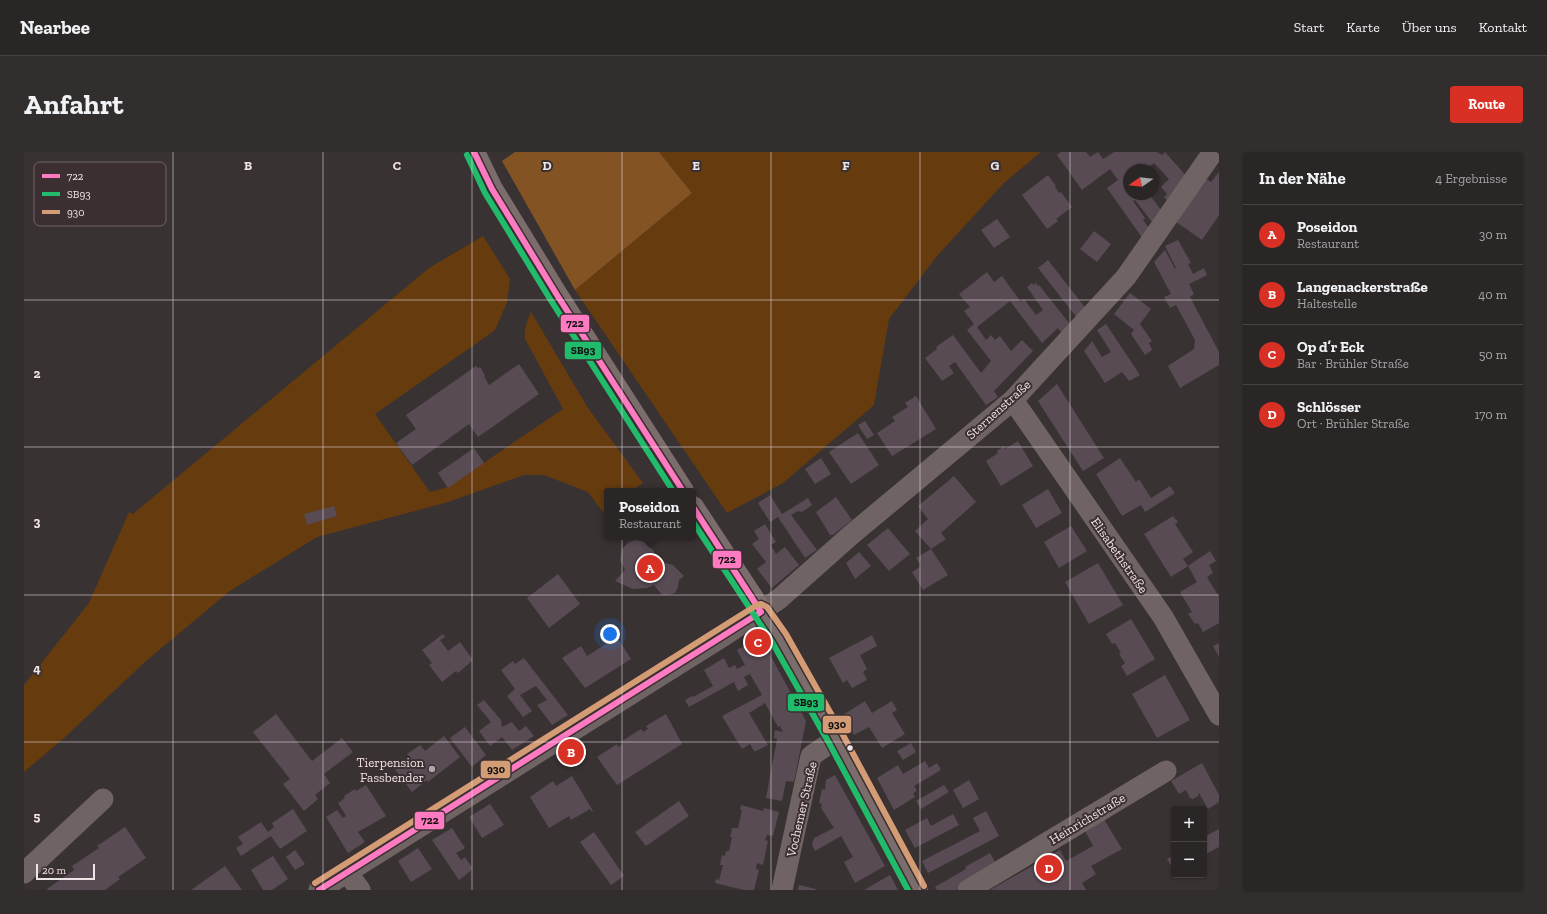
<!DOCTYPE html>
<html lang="de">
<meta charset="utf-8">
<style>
:root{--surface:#2b2626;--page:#332e2e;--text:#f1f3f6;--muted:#a6a5a7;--line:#474343;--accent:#d93025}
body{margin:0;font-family:"Zilla Slab",serif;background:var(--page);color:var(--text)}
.controls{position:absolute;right:12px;bottom:12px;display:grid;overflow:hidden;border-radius:4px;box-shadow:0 1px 3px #0004}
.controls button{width:36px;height:36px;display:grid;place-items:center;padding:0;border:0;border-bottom:1px solid var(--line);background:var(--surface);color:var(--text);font:20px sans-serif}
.compass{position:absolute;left:1099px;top:12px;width:36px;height:36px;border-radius:50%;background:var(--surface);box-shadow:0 1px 3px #0004;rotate:256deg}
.scale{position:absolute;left:12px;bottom:10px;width:59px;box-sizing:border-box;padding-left:4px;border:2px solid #ede4e6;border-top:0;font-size:11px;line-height:14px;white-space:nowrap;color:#ede4e6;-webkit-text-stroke:3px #3c2f32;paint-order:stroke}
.you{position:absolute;left:586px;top:482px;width:14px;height:14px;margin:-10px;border:3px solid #fff;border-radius:50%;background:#1a73e8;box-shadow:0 0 0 6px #1a73e833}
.badge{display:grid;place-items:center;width:26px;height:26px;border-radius:50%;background:var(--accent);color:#fff;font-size:13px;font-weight:700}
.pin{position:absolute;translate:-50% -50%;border:2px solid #fff;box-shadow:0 1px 4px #0006}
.popup{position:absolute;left:580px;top:336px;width:92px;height:52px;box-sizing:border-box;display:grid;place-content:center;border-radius:4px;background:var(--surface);filter:drop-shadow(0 1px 3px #0005);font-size:13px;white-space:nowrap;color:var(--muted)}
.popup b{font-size:15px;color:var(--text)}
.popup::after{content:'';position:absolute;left:50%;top:100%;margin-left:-8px;border:8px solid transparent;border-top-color:var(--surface)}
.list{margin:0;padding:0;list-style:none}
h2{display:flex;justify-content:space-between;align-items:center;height:52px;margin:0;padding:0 16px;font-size:17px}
h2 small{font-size:13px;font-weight:400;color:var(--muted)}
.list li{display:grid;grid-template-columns:26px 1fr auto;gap:12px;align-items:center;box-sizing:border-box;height:60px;padding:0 16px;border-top:1px solid var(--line)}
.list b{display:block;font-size:15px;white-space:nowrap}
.list p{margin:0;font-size:13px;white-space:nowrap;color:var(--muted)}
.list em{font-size:13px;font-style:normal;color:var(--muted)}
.map{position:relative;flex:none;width:1195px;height:738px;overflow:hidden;border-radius:4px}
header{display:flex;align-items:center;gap:24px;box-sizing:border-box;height:56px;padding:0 20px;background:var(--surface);border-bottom:1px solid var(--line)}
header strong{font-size:19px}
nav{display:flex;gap:22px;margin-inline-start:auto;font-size:14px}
.intro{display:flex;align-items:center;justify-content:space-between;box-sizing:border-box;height:96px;padding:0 24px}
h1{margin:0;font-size:28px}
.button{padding:10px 18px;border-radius:4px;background:var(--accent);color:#fff;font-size:14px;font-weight:700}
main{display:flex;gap:24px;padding:0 24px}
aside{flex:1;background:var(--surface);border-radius:4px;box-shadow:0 1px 3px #0004}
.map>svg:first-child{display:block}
.green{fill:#663b0e}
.forest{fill:#845324}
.building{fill:#584b54}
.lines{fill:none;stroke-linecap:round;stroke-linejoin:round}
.minor{stroke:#6f6463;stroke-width:21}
.major{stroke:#7b6d6b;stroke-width:22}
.bus-1-casing{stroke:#3c2f32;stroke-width:9}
.bus-2-casing{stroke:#3c2f32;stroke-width:9}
.bus-3-casing{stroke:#3c2f32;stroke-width:9}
.bus-1{stroke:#fe7ac1;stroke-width:6}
.bus-2{stroke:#20bc6c;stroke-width:6}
.bus-3{stroke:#d39c74;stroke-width:6}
.grid{fill:none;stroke:#ede4e6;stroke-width:1;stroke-opacity:0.55}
.bus-dot{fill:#ede4e6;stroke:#3c2f32;stroke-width:1.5}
.poi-dot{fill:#aea6a7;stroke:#3c2f32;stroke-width:1.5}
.labels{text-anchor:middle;stroke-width:4;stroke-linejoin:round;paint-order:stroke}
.street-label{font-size:13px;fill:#ede4e6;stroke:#3c2f32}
.poi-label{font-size:13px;fill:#ede4e6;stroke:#3c2f32;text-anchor:end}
.key{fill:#3c2f32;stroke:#716568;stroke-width:1}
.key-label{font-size:11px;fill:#ede4e6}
.grid-label{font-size:13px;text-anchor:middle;font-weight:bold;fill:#ede4e6;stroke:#3c2f32;stroke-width:4;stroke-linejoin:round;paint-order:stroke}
.line-badge{stroke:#3c2f32;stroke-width:1.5}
.pale-badge-label{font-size:11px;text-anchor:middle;font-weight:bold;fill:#111}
</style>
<header>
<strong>Nearbee</strong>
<nav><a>Start</a><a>Karte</a><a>Über uns</a><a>Kontakt</a></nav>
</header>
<div class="intro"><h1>Anfahrt</h1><a class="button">Route</a></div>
<main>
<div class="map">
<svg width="1195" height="738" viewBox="0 0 1195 738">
<rect width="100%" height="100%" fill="#393233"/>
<!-- green -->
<path class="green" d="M635 0H1017L979 32 913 104 865 167 850 253 759 331 703 361 551 138 668 41Z
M459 84 486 127 483 150 472 176 470 179 351 262 406 340 424 335 539 257 501 187C500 177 503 169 507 160L564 256 619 331 607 339H583V357L579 360 564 340 520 323H500L421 351 293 385 206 439 122 509 40 586 0 620V533L65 451 105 360 109 362 133 342 405 116Z"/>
<!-- forest -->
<path class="forest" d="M491 0H635L668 41 551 138 478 9Z"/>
<!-- building -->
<path class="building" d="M1037 0H1062L1066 5 1074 0 1079 7 1090 0H1133L1138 3 1141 0 1165 27 1147 53 1140 45 1143 42 1137 35 1145 27 1130 11 1121 18H1120L1115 11 1105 18V42H1125L1140 62 1128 70 1111 48 1109 49 1121 66 1119 68 1126 77 1119 87 1083 36 1094 28 1086 17 1058 38 1033 3Z
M1195 20V63L1178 88 1152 70 1182 27 1187 30Z
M1024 23 1032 34 1031 35 1035 41 1037 40 1048 55 1032 67 1034 69 1023 77 998 43Z
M973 67 986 85 970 96 957 78Z
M1070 79 1087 92 1073 110 1056 97Z
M1154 88 1167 111 1164 112 1169 122 1180 116 1183 123 1165 132 1170 142 1166 145 1195 200V213L1156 236 1144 214 1170 197 1171 188 1152 153 1146 156 1140 145 1147 142 1130 110 1141 98 1151 117 1152 116 1141 94Z
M1024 108 1063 158 1053 166 1014 116Z
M963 120 970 130 978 124 997 150 1000 147 1012 163 1019 158 1003 135 1008 131 1009 133 1012 131 1014 134 1015 133 1049 176 1039 183 1034 176 1018 191 986 149 953 175 962 188 967 183 971 188 976 184 987 199 998 188 1009 199 970 239 974 245 962 253 931 210 925 214 930 221 918 229 901 206 913 197 912 195 929 183 957 221 967 209 943 178 950 172 940 159 946 155 935 142Z
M1106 141 1127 157 1116 172 1128 189 1125 191 1128 198 1121 203 1107 182 1110 178 1090 162Z
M1082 172 1116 223 1105 229 1098 220 1081 231 1060 199 1068 189 1078 205 1087 200 1073 178Z
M495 212 515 242 454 285 445 272 388 313 372 291 392 277 382 263 452 214 454 216 456 215 461 223 460 224 465 233Z
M1033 232 1080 306 1059 319 1014 249Z
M892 244 912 277 868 304 853 281 871 269 868 265 884 255 881 251Z
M841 269 850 283 843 287 834 273Z
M834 281 855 313 827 332 805 300Z
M994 289 1009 314 977 334 962 309 974 301 973 299 980 294 981 297Z
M450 296 460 311 424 336 414 321Z
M797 306 807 322 791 332 781 317Z
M1096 306 1112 330 1115 327 1127 346 1146 334 1151 341 1121 360 1117 353 1098 364 1072 322Z
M930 324 952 350 917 381 922 387 907 397 891 379 904 367 894 354Z
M1024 337 1038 361 1012 376 998 353Z
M746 343 758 362 784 346 788 353 778 360 774 359 767 363 793 398 781 406 754 365 746 370 734 351Z
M812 345 828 368 809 383H806L792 360Z
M310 354 313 364 283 373 280 362Z
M1149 364 1154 370 1151 372 1169 400 1159 407 1164 414 1186 399 1192 409 1185 413 1189 421 1183 425 1195 445V471L1179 480 1174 471 1171 472 1164 462 1168 460 1156 440 1173 430 1164 414 1147 425 1120 382Z
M741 372 752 390 747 393 752 402 761 395 775 413 748 436 733 417 742 410 728 392 735 387 730 379Z
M1047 374 1063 399 1035 416 1020 390Z
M864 376 886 402 865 419 843 393Z
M612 388 621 390 625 393 630 400 631 408 649 413 660 424 655 428 654 435 651 441 644 443H638L630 433 623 436 609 437 591 429 601 418 596 408 598 397 605 390Z
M907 397 924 423 899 438 888 420 897 414 892 406Z
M835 400 847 414 831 427 822 411Z
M1074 411 1099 453 1065 472 1041 430Z
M534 422 556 452 525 476 503 446Z
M1107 467 1131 507 1103 524 1097 514 1101 511 1095 502 1097 501 1091 491 1088 492 1082 482Z
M419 482 421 485 416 488 424 499 436 490 449 508 434 521 432 519 418 530 405 513 408 511 398 498Z
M848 483 853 494 836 503 843 517 839 520 843 528 828 536 823 528 819 531 805 506Z
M593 485 607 507 561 536 538 506 557 494 563 504Z
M731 487 738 488 782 569 770 630 762 629 758 649 742 646 753 587 750 586 751 578 759 580 756 574 754 575 741 551 725 561 744 593 732 599H730L726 592 718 597 698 564 738 543 726 522 720 525 724 533 714 539 710 530 665 555 661 548 668 544 669 545 689 534 680 518 700 506 705 516 711 513 713 517 721 513 713 498Z
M1195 491V505L1189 494Z
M500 506 544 563 528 573 513 553 523 548 512 534 496 543 508 559 499 565 483 544 491 537 477 518 489 509 491 512Z
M1141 523 1166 568 1133 586 1108 542Z
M460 548 477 568 478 575 488 570 495 579 502 574 510 584 488 598 478 585 466 594 455 579 467 570 453 553Z
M841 549 848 561 868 549 873 558 868 561 881 582 858 596 845 575 830 583 819 563Z
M252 562 288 609 318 586 329 600 300 622 306 631 291 643 294 647 280 659 259 632 266 627 229 580Z
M642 562 658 592 593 633 573 605 593 592 594 595 599 592 598 589 617 577 619 580 624 577 622 574Z
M441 575 462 603 448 615 426 586Z
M420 584 436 605 404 630 403 628 388 640 370 616 385 604 383 602 396 593 401 599Z
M887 591 892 600 879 608 873 599Z
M901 609 905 616 913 611 917 618 890 634 893 639 889 641 891 645 870 658 853 626 874 613 879 622Z
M1178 611 1195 643V650L1184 657 1175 641 1174 644 1169 647 1166 646 1162 638 1155 642 1147 629Z
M811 623 861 714 831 731 820 710 829 705 817 684 791 699 788 693 790 686 810 676 797 656 798 652 795 651 798 637 801 638 802 628Z
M548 624 569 659 568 660 566 657 547 668 545 664 525 676 506 645 529 629 532 634Z
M945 628 955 647 939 656 929 638Z
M342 633 362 664 334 680 341 690 324 701 302 665 313 658 319 666 322 664 314 651 321 646 320 644 331 637 332 639Z
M920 633 925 640 897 657 892 649Z
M655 649 665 664 622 694 611 680Z
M466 652 480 673 458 686 445 665Z
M717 653 739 659 740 656 755 660 749 684 743 683 741 688 744 689 739 713 733 711 732 717 735 718 730 738H720L691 731 692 727 695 728 699 713H696L698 703 701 704 702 699H705L708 685H706L708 676H714L718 658H716Z
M269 657 283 679 256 697 247 684 217 704 212 696 219 692 214 685 237 670 244 680 250 675 248 671Z
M962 659 975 684 904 721 898 709 956 679 949 666Z
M929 662 935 673 891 696 881 678 903 666 907 674Z
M1078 664 1098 697 1067 714 1072 722 1058 731 1062 738H966L1036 698 1042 709 1069 694 1059 675Z
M101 675 122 706 94 725 96 727 81 738H24L23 737 50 718 48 714 75 696 73 694Z
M428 676 441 696 432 701 437 708 441 705 449 717 435 728 408 688Z
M1195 677V695L1180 703V685Z
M570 680 600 724 587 733 556 690Z
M394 696 408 717 387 730 374 709Z
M271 698 281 712 271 718 262 705Z
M966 701 973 714 931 738H913L911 735 942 717 941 715Z
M1150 703V719L1143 707Z
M249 704 264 727 248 738H239L227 718Z
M201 714 218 738H167Z
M866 723 874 738H840Z
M775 733 792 737V738H774Z"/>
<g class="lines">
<!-- minor -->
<path class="minor" d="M989 248 1139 465 1195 563
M323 720 336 738
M0 721 79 647
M295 738 704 481 755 447 827 383 989 248 1102 125 1189 0
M758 738 787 604 812 587
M944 738 1142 619"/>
<!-- major -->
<path class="major" d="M450 0 468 37 533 143 659 339
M669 355 755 486 812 587 893 738"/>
<defs>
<path id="bus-1" d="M450 0 468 37 533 143 659 339
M669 355 737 460
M295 738 737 460"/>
<path id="bus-2" d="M443 3 461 41 526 147 649 339
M669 370 748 490 805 591 884 738"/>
<path id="bus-3" d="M291 731 733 453 737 452 743 455 762 482 819 583 900 734"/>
</defs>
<!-- bus-1 casing -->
<use href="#bus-1" class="bus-1-casing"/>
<!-- bus-2 casing -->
<use href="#bus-2" class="bus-2-casing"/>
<!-- bus-3 casing -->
<use href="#bus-3" class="bus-3-casing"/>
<!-- bus-1 -->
<use href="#bus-1" class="bus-1"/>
<!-- bus-2 -->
<use href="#bus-2" class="bus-2"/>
<!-- bus-3 -->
<use href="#bus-3" class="bus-3"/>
</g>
<!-- grid -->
<path class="grid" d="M149 0V738M299 0V738M448 0V738M598 0V738M747 0V738M896 0V738M1046 0V738M0 148H1195M0 295H1195M0 443H1195M0 590H1195"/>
<!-- markers -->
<circle class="bus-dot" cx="826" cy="596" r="3.5"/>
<circle class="poi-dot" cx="408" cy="617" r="4"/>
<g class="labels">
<!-- street labels -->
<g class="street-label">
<text transform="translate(974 257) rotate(-42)" y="5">Sternenstraße</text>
<text transform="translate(1096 403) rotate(55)" y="5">Elisabethstraße</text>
<text transform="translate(777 657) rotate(-77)" y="5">Vochemer Straße</text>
<text transform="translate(1063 666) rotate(-31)" y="5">Heinrichstraße</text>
</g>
<!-- poi labels -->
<g class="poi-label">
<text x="400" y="615">Tierpension<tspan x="400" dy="15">Fassbender</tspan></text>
</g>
</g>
<!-- legend -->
<rect x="10" y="10" width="132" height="64" rx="6" class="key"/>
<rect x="18" y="22" width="18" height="4" fill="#fe7ac1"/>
<rect x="18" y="40" width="18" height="4" fill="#20bc6c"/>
<rect x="18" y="58" width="18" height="4" fill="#d39c74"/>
<g class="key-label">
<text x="43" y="28">722</text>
<text x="43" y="46">SB93</text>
<text x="43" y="64">930</text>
</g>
<g class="grid-label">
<text x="224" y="18">B</text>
<text x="373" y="18">C</text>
<text x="523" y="18">D</text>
<text x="672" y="18">E</text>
<text x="822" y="18">F</text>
<text x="971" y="18">G</text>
<text x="13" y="226">2</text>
<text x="13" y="374">3</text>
<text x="13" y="521">4</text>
<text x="13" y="669">5</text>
</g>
<g class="line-badge">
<rect x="536" y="162" width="30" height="19" rx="4" fill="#fe7ac1"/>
<rect x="540" y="189" width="38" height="19" rx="4" fill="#20bc6c"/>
<rect x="688" y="398" width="30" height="19" rx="4" fill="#fe7ac1"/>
<rect x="763" y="541" width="38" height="19" rx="4" fill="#20bc6c"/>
<rect x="798" y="563" width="30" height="19" rx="4" fill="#d39c74"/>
<rect x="456" y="608" width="31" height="19" rx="4" fill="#d39c74"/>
<rect x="390" y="659" width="31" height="19" rx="4" fill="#fe7ac1"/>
</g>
<g class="pale-badge-label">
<text x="551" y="175">722</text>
<text x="559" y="202">SB93</text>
<text x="703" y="411">722</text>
<text x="782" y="554">SB93</text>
<text x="813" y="576">930</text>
<text x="472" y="621">930</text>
<text x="406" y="672">722</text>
</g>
</svg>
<div class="controls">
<button>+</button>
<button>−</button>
</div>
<svg class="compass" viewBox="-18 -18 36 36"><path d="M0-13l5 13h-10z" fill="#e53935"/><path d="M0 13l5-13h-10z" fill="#a6a5a7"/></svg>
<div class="scale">20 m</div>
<div class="you"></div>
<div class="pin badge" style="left:626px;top:416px">A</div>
<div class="popup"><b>Poseidon</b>Restaurant</div>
<div class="pin badge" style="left:547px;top:600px">B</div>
<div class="pin badge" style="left:734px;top:490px">C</div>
<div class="pin badge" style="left:1025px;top:716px">D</div>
</div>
<aside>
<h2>In der Nähe<small>4 Ergebnisse</small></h2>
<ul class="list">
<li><span class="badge">A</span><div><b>Poseidon</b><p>Restaurant</p></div><em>30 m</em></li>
<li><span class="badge">B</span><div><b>Langenackerstraße</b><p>Haltestelle</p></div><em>40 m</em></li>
<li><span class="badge">C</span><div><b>Op d’r Eck</b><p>Bar · Brühler Straße</p></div><em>50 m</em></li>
<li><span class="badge">D</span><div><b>Schlösser</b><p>Ort · Brühler Straße</p></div><em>170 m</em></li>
</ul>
</aside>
</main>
